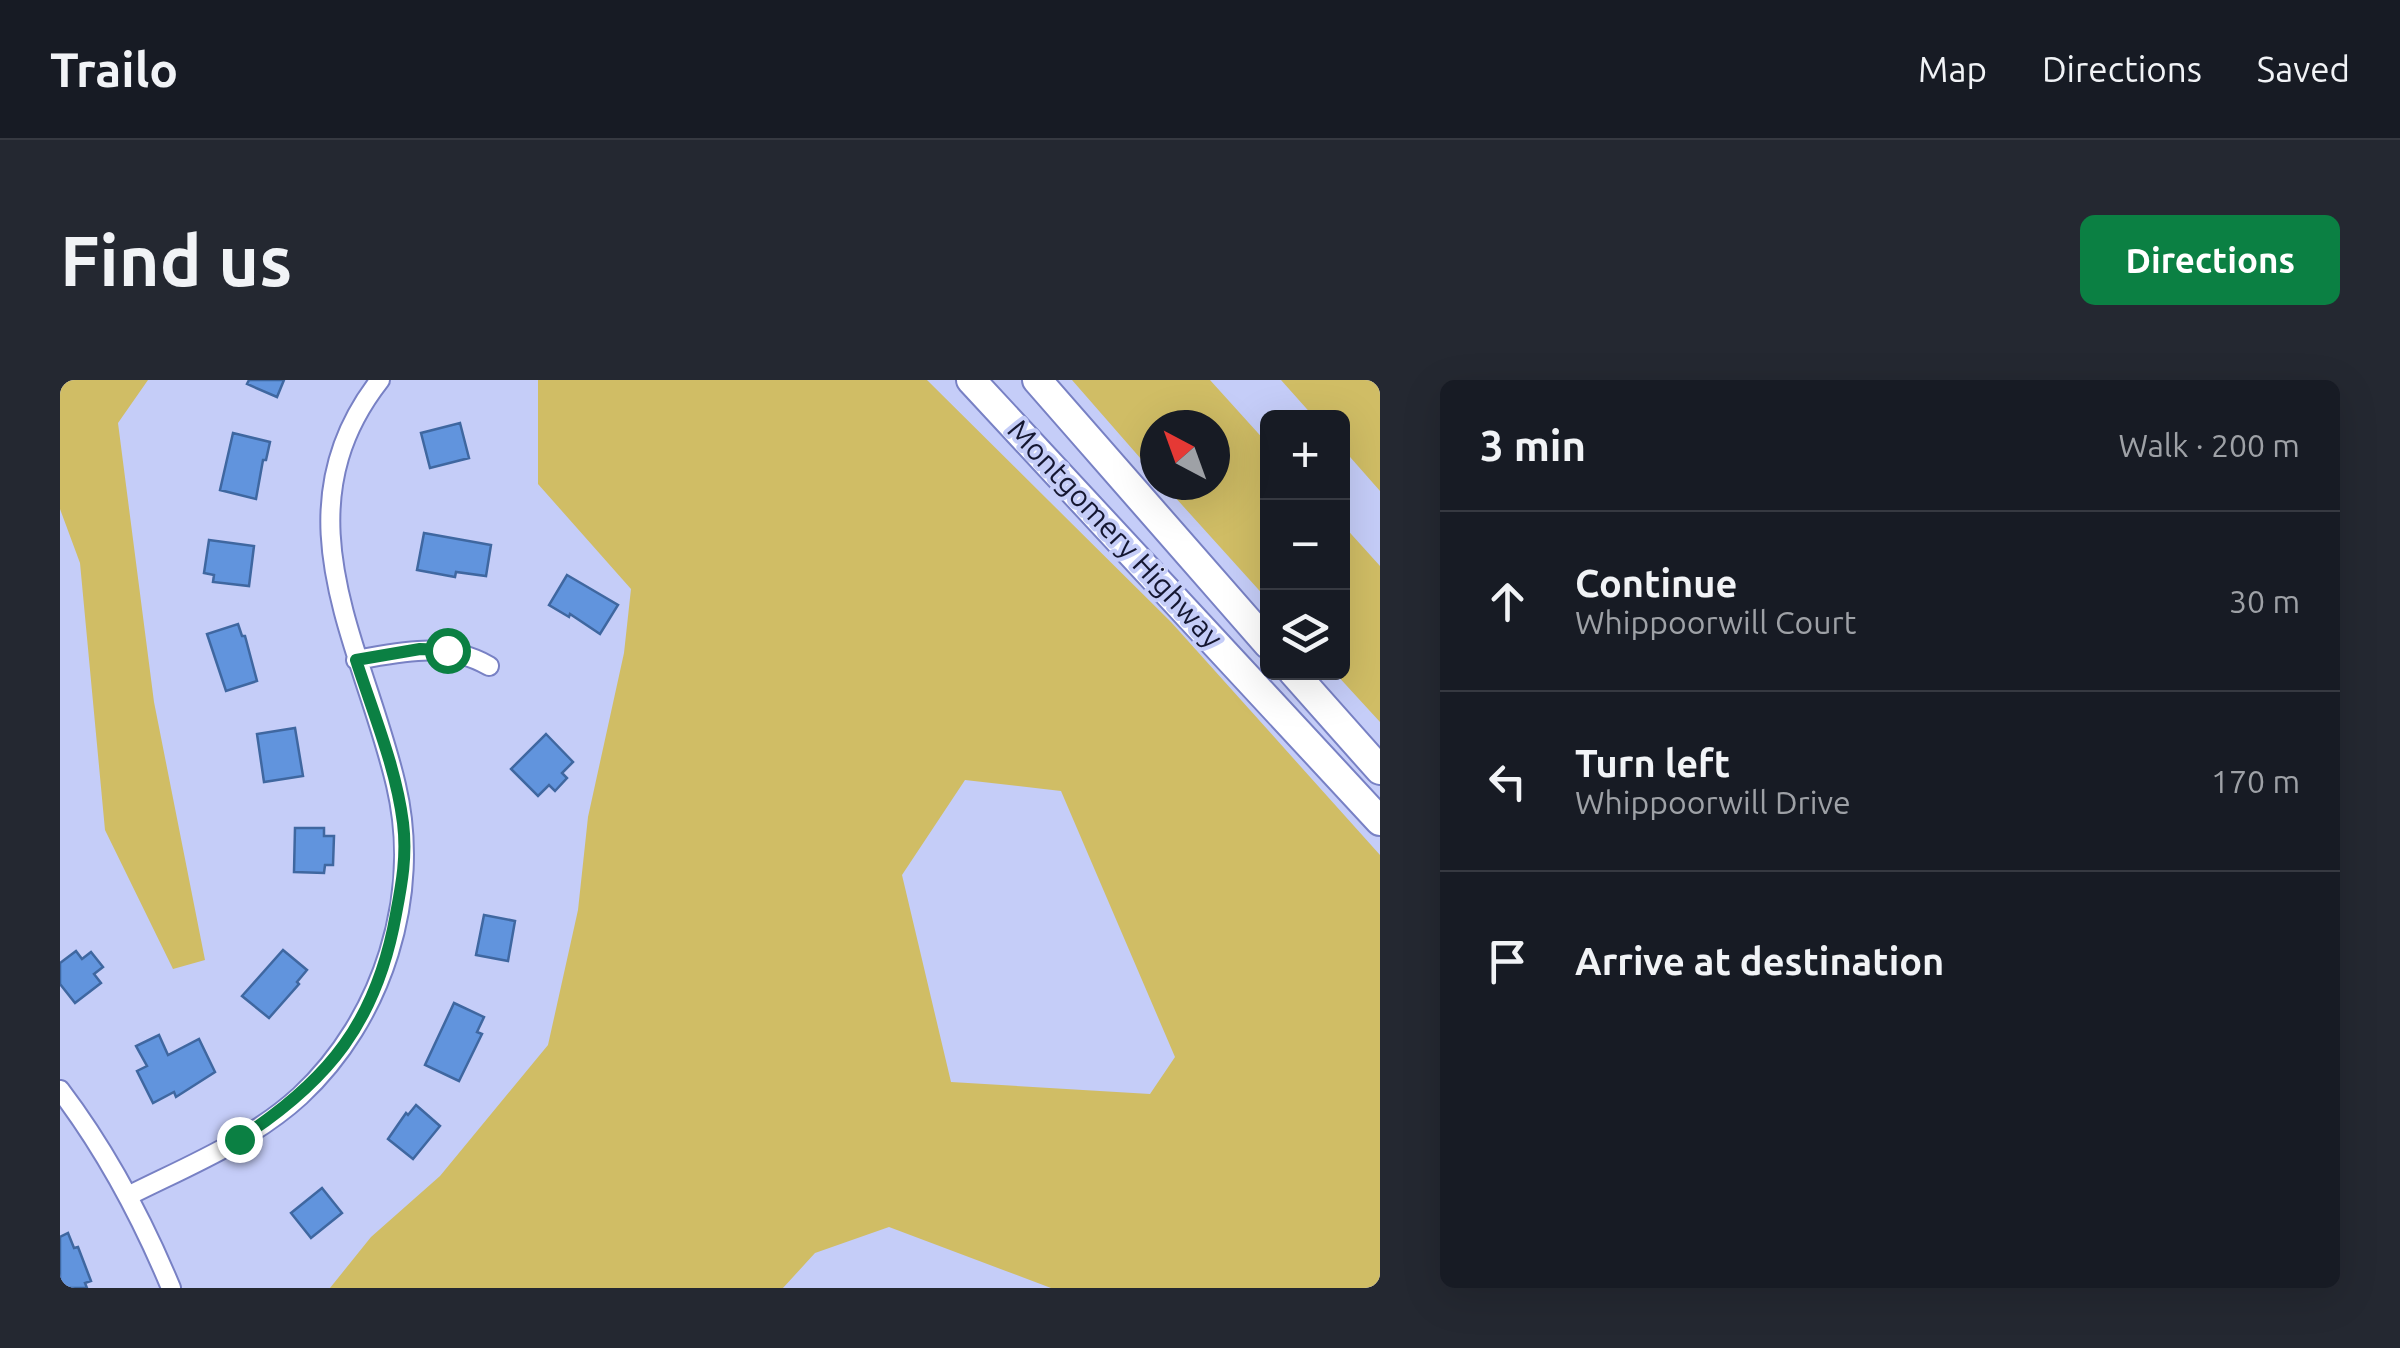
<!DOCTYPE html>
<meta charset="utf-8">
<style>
:root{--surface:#171b24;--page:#242831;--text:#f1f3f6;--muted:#9ea1a6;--line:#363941;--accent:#0b8043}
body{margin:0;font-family:Ubuntu,sans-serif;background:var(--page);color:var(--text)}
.controls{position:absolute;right:30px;top:30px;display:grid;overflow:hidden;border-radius:15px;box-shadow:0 10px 40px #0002}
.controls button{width:90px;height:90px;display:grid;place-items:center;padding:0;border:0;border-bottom:2px solid var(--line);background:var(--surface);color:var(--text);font:50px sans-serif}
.compass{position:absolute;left:1080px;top:30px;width:90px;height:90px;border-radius:50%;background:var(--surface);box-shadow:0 10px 40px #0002;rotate:319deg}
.stop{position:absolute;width:30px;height:30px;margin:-22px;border:8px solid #0b8043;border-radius:50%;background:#fff}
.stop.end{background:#0b8043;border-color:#fff;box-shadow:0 2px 10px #0008}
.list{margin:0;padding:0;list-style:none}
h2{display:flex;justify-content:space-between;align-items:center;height:130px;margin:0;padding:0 40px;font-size:42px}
h2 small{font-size:32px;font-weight:400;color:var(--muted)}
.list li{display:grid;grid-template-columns:65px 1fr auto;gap:30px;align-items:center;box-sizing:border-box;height:180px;padding:0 40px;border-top:2px solid var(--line)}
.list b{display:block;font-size:38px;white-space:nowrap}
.list p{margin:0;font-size:32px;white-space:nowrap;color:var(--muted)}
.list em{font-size:32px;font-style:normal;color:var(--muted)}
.icon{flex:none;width:55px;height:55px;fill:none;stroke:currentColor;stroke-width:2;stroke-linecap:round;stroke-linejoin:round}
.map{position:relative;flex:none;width:1320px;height:908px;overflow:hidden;border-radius:15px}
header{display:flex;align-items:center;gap:60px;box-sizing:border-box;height:140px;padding:0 50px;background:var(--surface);border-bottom:2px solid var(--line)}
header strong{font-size:48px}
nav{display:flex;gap:55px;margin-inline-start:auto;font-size:35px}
.intro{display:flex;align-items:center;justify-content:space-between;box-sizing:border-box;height:240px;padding:0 60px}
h1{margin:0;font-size:70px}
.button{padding:25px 45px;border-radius:15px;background:var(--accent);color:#fff;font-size:35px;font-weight:700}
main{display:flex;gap:60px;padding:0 60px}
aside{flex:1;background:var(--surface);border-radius:15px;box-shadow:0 10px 40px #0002}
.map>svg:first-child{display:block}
.green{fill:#d0bd65;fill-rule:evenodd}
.building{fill:#6194dd;stroke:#3f67a0;stroke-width:2.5}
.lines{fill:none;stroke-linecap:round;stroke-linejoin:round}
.minor-casing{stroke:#7881c4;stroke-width:22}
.primary-casing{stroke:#7881c4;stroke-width:32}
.minor{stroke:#fff;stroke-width:18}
.primary{stroke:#fff;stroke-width:28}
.route{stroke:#0b8043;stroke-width:12}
.labels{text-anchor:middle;stroke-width:8;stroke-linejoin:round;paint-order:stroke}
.street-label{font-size:30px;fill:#151731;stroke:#c5cdf8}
</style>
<header>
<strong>Trailo</strong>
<nav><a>Map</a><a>Directions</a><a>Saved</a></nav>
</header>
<div class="intro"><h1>Find us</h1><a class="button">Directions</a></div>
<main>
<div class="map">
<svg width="1320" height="908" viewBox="0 0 1320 908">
<rect width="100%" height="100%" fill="#c5cdf8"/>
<!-- green -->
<path class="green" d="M0 0H88L58 43 94 322 145 580 113 589 45 450 20 183 0 129Z
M478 0H867L1111 242 1320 475V908H991L829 847 755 873 723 908H270L311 857 380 796 488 665 518 530 528 437 564 273 571 209 478 104ZM905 400 1001 411 1115 677 1090 714 891 702 842 495Z
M1012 0H1150L1207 63V219L1104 105H1155V45H1095V95Z
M1221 0H1320V111L1283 69 1282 38 1254 37Z
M1283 145 1320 186V342L1275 293 1282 292Z"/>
<!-- building -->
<path class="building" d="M189 0H224L217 17 187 4Z
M400 43 409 78 370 88 361 53Z
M173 53 210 62 206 80H203L196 119 160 110Z
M364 153 431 165 426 196 396 192 395 197 357 190Z
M149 160 194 166 189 206 153 202 154 195 144 193Z
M507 195 558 225 540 254 510 234 509 237 489 225Z
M178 244 182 256H185L197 301 166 311 147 254Z
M235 348 243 396 204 402 197 354Z
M486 354 513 382 502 393 507 398 495 411 489 405 478 416 451 389Z
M235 448H264V456H274L273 485H265L264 493 234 492Z
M424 535 455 541 448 581 416 575Z
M223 570 247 590 237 602 239 604 209 638 182 616Z
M16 571 22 579 31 572 43 587 34 594 41 603 15 623 0 604V583Z
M394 623 424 637 417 652 422 654 399 701 365 685Z
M99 655 108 675 139 659 155 692 116 717 114 712 93 723 77 691 87 686 76 666Z
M356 725 380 746 353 779 328 759 346 733 348 735Z
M262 808 282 833 251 858 231 833Z
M8 853 14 868 18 867 31 901 25 903 27 908H0V857Z"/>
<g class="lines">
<defs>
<path id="minor" d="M296 280C343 272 385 261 429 286
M0 710C47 772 81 836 111 908
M70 815C128 786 192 760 240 716 323 639 362 515 336 405 304 267 215 134 320 0"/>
<path id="primary" d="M911 0 1320 441
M977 0 1208 264
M1233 292 1320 390"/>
</defs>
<!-- minor casing -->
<use href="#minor" class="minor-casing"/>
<!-- primary casing -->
<use href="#primary" class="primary-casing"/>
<!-- minor -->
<use href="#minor" class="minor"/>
<!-- primary -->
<use href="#primary" class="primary"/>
</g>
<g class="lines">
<!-- route -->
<path class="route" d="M179 759C269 701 317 641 336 534 342 503 347 475 343 443 336 387 313 333 296 280L360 269 387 270"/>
</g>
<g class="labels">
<!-- street labels -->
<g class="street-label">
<text transform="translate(1055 154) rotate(47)" y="10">Montgomery Highway</text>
</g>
</g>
</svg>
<div class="controls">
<button>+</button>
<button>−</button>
<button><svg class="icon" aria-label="layers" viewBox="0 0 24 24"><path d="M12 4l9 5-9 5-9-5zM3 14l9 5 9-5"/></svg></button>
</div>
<svg class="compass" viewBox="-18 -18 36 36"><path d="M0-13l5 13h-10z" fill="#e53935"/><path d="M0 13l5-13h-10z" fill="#9ea1a6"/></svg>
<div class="stop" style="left:387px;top:270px"></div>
<div class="stop end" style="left:179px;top:759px"></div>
</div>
<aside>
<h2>3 min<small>Walk · 200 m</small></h2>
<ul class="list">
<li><svg class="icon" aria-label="ahead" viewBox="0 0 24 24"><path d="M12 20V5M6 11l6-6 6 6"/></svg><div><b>Continue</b><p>Whippoorwill Court</p></div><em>30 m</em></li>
<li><svg class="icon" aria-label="left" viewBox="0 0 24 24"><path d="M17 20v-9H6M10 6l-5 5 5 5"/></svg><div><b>Turn left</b><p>Whippoorwill Drive</p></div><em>170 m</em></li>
<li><svg class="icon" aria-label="arrive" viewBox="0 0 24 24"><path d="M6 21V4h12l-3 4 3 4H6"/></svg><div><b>Arrive at destination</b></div></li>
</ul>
</aside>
</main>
